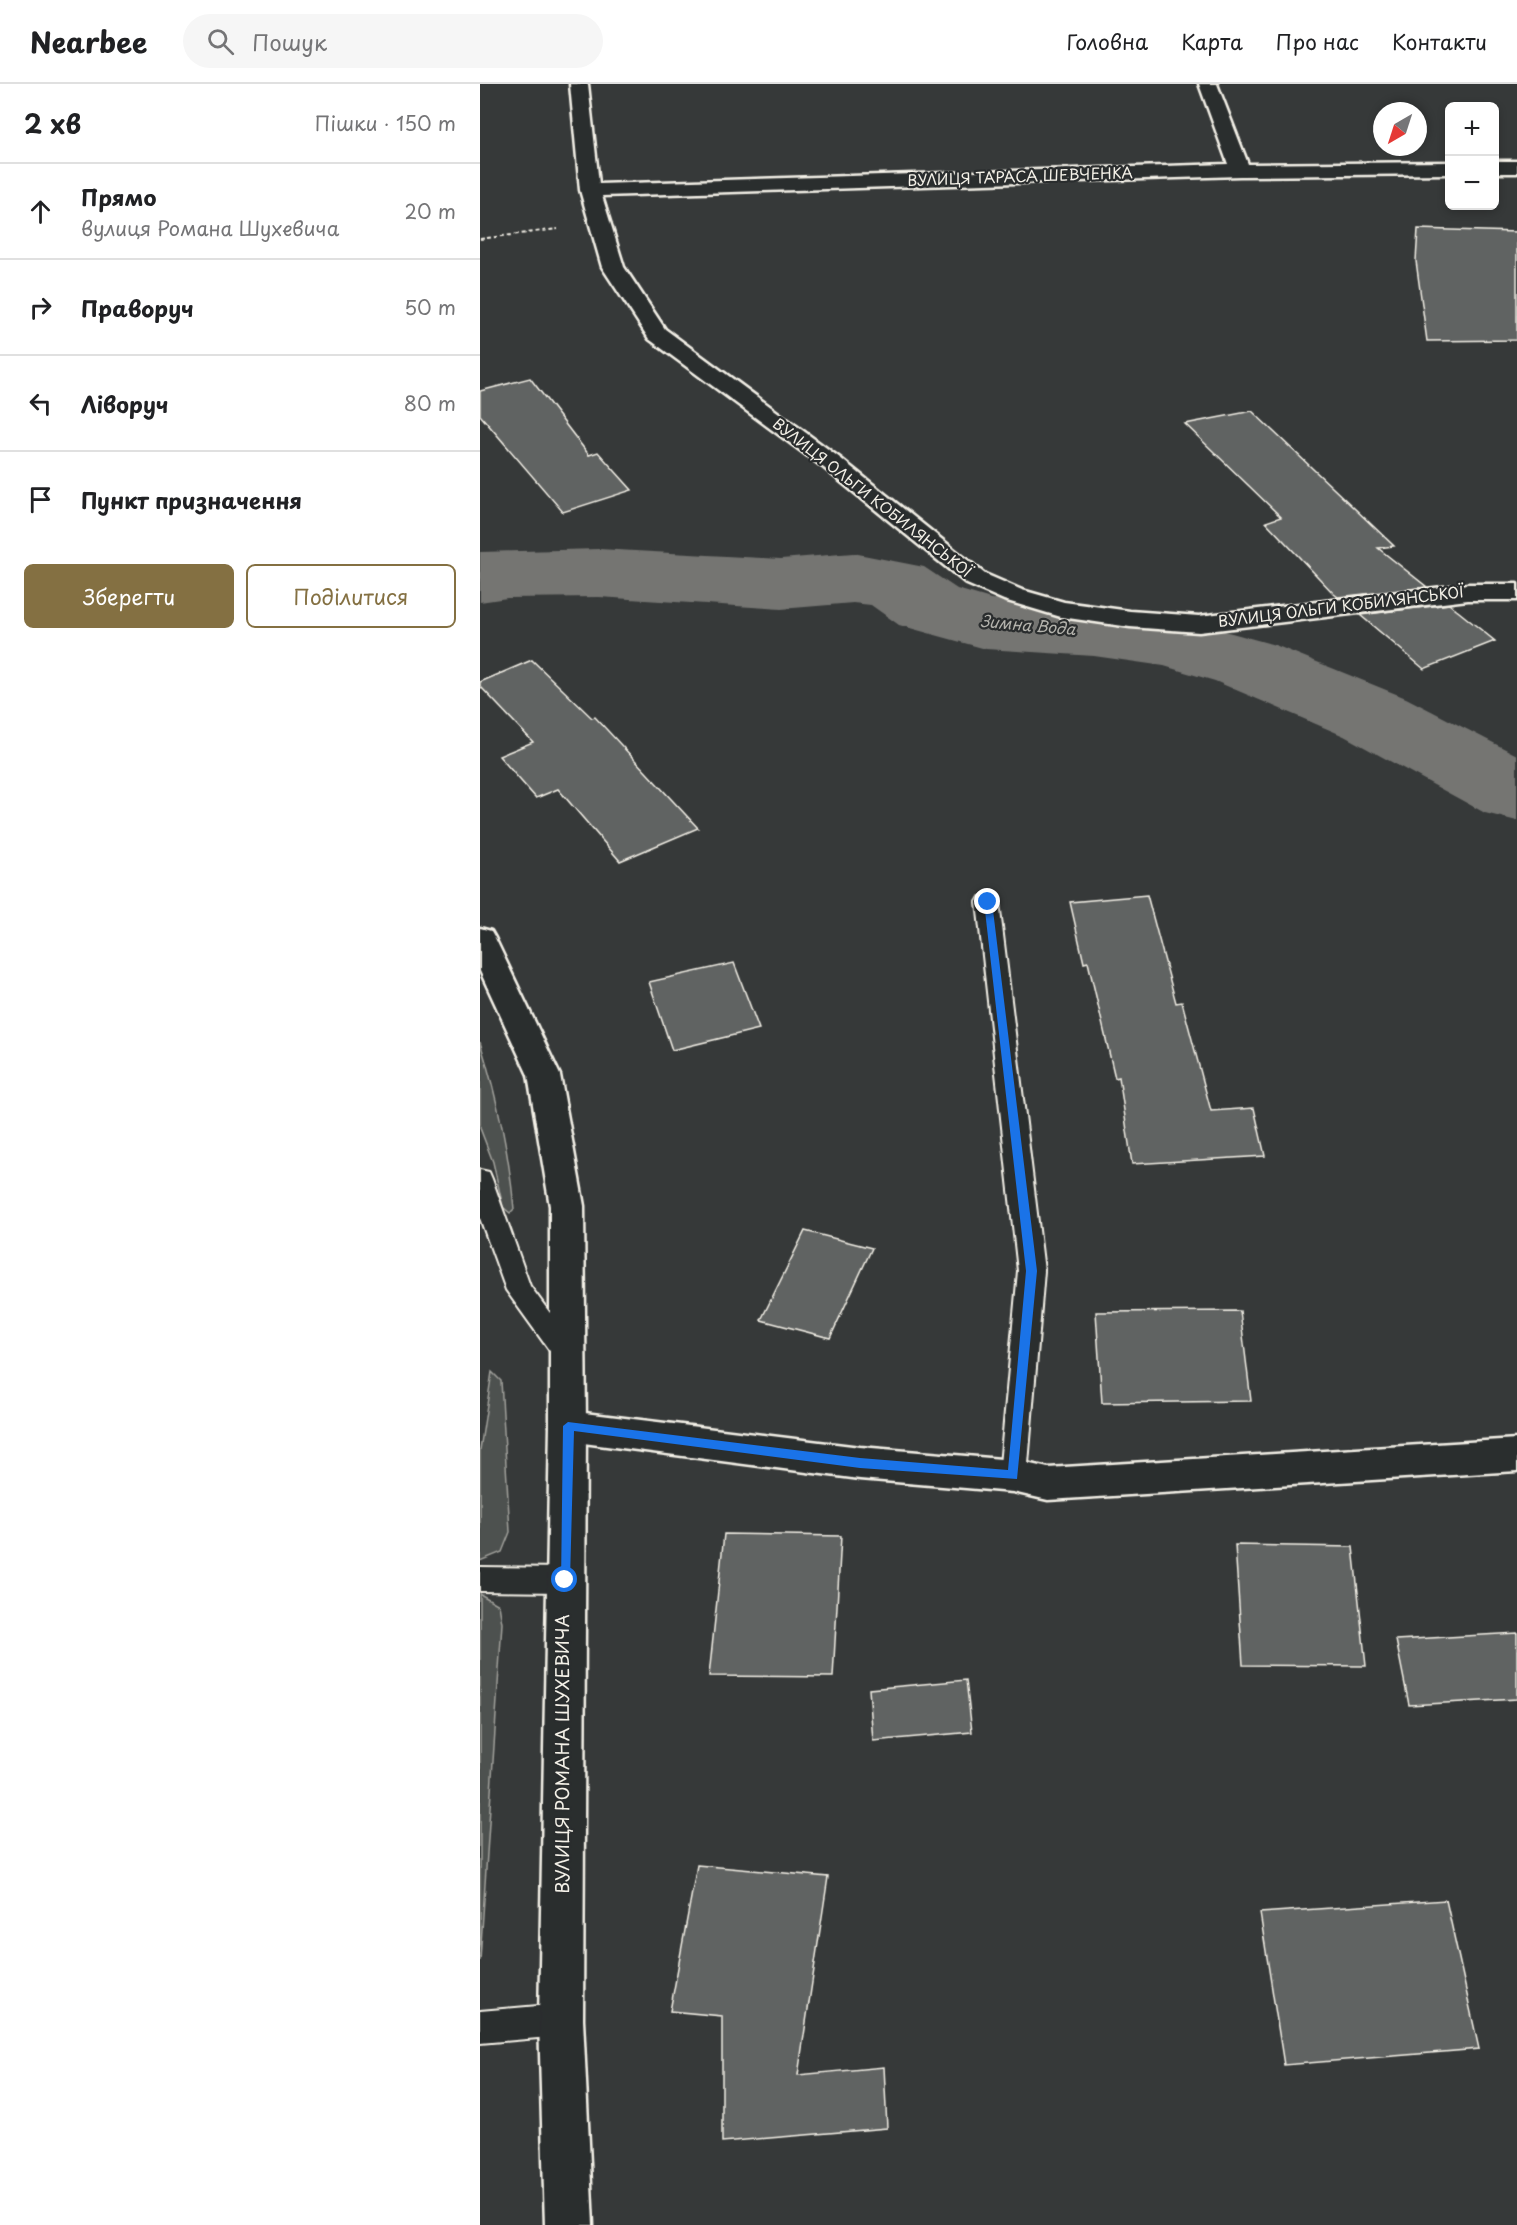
<!DOCTYPE html>
<html lang="uk">
<meta charset="utf-8">
<style>
:root{--surface:#fff;--page:#f6f6f6;--text:#202124;--muted:#757577;--line:#e0e0e0;--accent:#847042}
body{margin:0;font-family:"Playpen Sans",sans-serif;background:var(--page);color:var(--text)}
.controls{position:absolute;right:18px;top:18px;display:grid;overflow:hidden;border-radius:9px;box-shadow:0 3px 9px #0003}
.controls button{width:54px;height:54px;display:grid;place-items:center;padding:0;border:0;border-bottom:2px solid var(--line);background:var(--surface);color:var(--text);font:30px sans-serif}
.compass{position:absolute;left:893px;top:18px;width:54px;height:54px;border-radius:50%;background:var(--surface);box-shadow:0 3px 9px #0003;rotate:219deg}
.stop{position:absolute;width:18px;height:18px;margin:-14px;border:4px solid #1a73e8;border-radius:50%;background:#fff}
.stop.end{background:#1a73e8;border-color:#fff;box-shadow:0 2px 6px #0008}
.list{margin:0;padding:0;list-style:none}
h2{display:flex;justify-content:space-between;align-items:center;height:78px;margin:0;padding:0 24px;font-size:26px}
h2 small{font-size:20px;font-weight:400;color:var(--muted)}
.list li{display:grid;grid-template-columns:39px 1fr auto;gap:18px;align-items:center;box-sizing:border-box;height:96px;padding:0 24px;border-top:2px solid var(--line)}
.list b{display:block;font-size:22px;white-space:nowrap}
.list p{margin:0;font-size:20px;white-space:nowrap;color:var(--muted)}
.list em{font-size:20px;font-style:normal;color:var(--muted)}
.actions{display:flex;gap:12px;padding:18px 24px}
.actions a{flex:1;padding:14px 0;border:2px solid var(--accent);border-radius:9px;text-align:center;font-size:21px;color:var(--accent)}
.actions .main{background:var(--accent);color:#fff}
.icon{flex:none;width:33px;height:33px;fill:none;stroke:currentColor;stroke-width:2;stroke-linecap:round;stroke-linejoin:round}
.map{position:relative;flex:none;width:1037px;height:2141px;overflow:hidden}
header{display:flex;align-items:center;gap:36px;box-sizing:border-box;height:84px;padding:0 30px;background:var(--surface);border-bottom:2px solid var(--line)}
header strong{font-size:28px}
nav{display:flex;gap:33px;margin-inline-start:auto;font-size:21px}
.search{width:420px;height:54px;background:var(--page);display:flex;align-items:center;gap:15px;box-sizing:border-box;padding:0 21px;border-radius:33px;color:var(--muted);font-size:22px}
main{display:flex}
aside{flex:1;background:var(--surface)}
.map>svg:first-child{display:block}
.green{fill:#4e514f;stroke:#a1a19c;stroke-width:1.5}
.lines{fill:none;stroke-linecap:round;stroke-linejoin:round}
.river{fill:#757572;fill-rule:evenodd}
.building{fill:#616362;stroke:#f4f1e8;stroke-width:1.5}
.lane-casing{stroke:#f4f1e8;stroke-width:4}
.street-casing{stroke:#f4f1e8;stroke-width:5}
.secondary-casing{stroke:#f4f1e8;stroke-width:5}
.path{stroke:#f4f1e8;stroke-width:2;stroke-dasharray:4 3;stroke-linecap:butt}
.lane{fill:#2a2d2e;fill-rule:evenodd}
.street{fill:#2a2d2e;fill-rule:evenodd}
.secondary{fill:#2a2d2e;fill-rule:evenodd}
.route{fill:#1a73e8}
.labels{text-anchor:middle;stroke-width:4.5;stroke-linejoin:round;paint-order:stroke}
.far-street-label{font-size:15px;fill:#f4f1e8;stroke:#2a2d2e}
.far-water-label{font-size:16px;font-style:italic;fill:#b4b3ad;stroke:#2a2d2e}
.street-label{font-size:18px;fill:#f4f1e8;stroke:#2a2d2e}
</style>
<header>
<strong>Nearbee</strong>
<div class="search"><svg class="icon" aria-label="search" viewBox="0 0 24 24"><circle cx="10" cy="10" r="6"/><path d="M15 15l6 6"/></svg>Пошук</div>
<nav><a>Головна</a><a>Карта</a><a>Про нас</a><a>Контакти</a></nav>
</header>
<main>
<aside>
<h2>2 хв<small>Пішки · 150 m</small></h2>
<ul class="list">
<li><svg class="icon" aria-label="ahead" viewBox="0 0 24 24"><path d="M12 20V5M6 11l6-6 6 6"/></svg><div><b>Прямо</b><p>вулиця Романа Шухевича</p></div><em>20 m</em></li>
<li><svg class="icon" aria-label="right" viewBox="0 0 24 24"><path d="M7 20v-9h11M14 6l5 5-5 5"/></svg><div><b>Праворуч</b></div><em>50 m</em></li>
<li><svg class="icon" aria-label="left" viewBox="0 0 24 24"><path d="M17 20v-9H6M10 6l-5 5 5 5"/></svg><div><b>Ліворуч</b></div><em>80 m</em></li>
<li><svg class="icon" aria-label="arrive" viewBox="0 0 24 24"><path d="M6 21V4h12l-3 4 3 4H6"/></svg><div><b>Пункт призначення</b></div></li>
</ul>
<div class="actions"><a class="main">Зберегти</a><a>Поділитися</a></div>
</aside>
<div class="map">
<svg width="1037" height="2141" viewBox="0 0 1037 2141">
<rect width="100%" height="100%" fill="#363939"/>
<filter id="ink" filterUnits="userSpaceOnUse"><feTurbulence type="fractalNoise" baseFrequency=".0167" numOctaves="2"/><feDisplacementMap in="SourceGraphic" scale="12" xChannelSelector="R" yChannelSelector="G"/><feConvolveMatrix kernelMatrix="1 2 1 2 8 2 1 2 1" color-interpolation-filters="sRGB"/></filter>
<g filter="url(#ink)">
<!-- green -->
<path class="green" d="M0 958C17 1013 29 1068 34 1125L30 1129 23 1123 13 1078 0 1044Z
M12 1288 21 1297 30 1448 22 1468 0 1477V1366Z
M0 1510 19 1521 22 1539 0 1877Z"/>
<g class="lines">
<!-- river -->
<path class="river" d="M119 465 301 475 373 469 444 483 477 505 511 515 614 522 694 533 795 561 926 614 1037 671V737L1005 729 864 652 735 597 684 582 614 572 506 565 419 541 391 521 373 519 301 525 119 513 27 514 0 518V468Z"/>
</g>
<!-- building -->
<path class="building" d="M938 145 1037 148V256L947 257 936 177Z
M50 294 109 371 118 368 152 406 83 428 0 331V307Z
M772 327 914 462 898 464 947 503 858 513 854 510 786 438 801 433 705 340Z
M969 520 1015 557 944 585 880 531Z
M52 576 112 634 115 633 218 744 140 777 78 705 56 714 19 672 53 658 0 602V598Z
M667 811 696 919 702 918 731 1027 774 1024 785 1072 652 1080 639 993 635 994 608 878 604 879 590 818Z
M254 879 279 945 192 966 169 898Z
M325 1147 392 1164 350 1254 281 1236Z
M760 1227 771 1317 622 1319 616 1228Z
M244 1450 361 1452 353 1593 229 1592Z
M755 1461 873 1463 886 1582 763 1581Z
M1037 1549V1615L929 1621 916 1556Z
M486 1596 492 1648 393 1657 389 1605Z
M217 1781 348 1793 318 1991 404 1983 407 2044 242 2058V1932L190 1927Z
M966 1816 999 1965 804 1981 780 1829Z"/>
<g class="lines">
<defs>
<path id="lane" d="M508 811 516 813 519 818 564 1187 547 1392 543 1400 533 1404 523 1400 519 1392 538 1187 497 818 500 813Z
M0 1086 9 1088 12 1095 50 1202 95 1263 99 1270 95 1277 86 1281 77 1277 26 1206 0 1134Z
M0 1483 85 1484 95 1487 99 1496 95 1505 85 1508 0 1507Z
M81 1920 92 1925 97 1936 92 1947 81 1952 0 1959V1927Z"/>
<path id="street" d="M90 0H108L119 100 748 80 719 0H737L768 80 970 78V90L760 92 122 112 144 183 185 245 360 374 505 490 542 506 584 518 650 527 719 532 988 500H1037V516H988L719 548 650 543 581 533 524 516 487 500 344 384 169 255 122 183 100 106Z
M1014 77H1037V89H1014Z
M88 1327 380 1363 533 1376 568 1384 1037 1355V1387L568 1416 533 1408 380 1395 88 1357 75 1353 70 1342 75 1331Z"/>
<path id="secondary" d="M0 844 11 847 15 854 80 991 104 1122 106 1342 103 1936 113 2141H65L59 1936 70 1342V1122L48 991 0 887Z"/>
</defs>
<!-- lane casing -->
<use href="#lane" class="lane-casing"/>
<!-- street casing -->
<use href="#street" class="street-casing"/>
<!-- secondary casing -->
<use href="#secondary" class="secondary-casing"/>
<!-- path -->
<path class="path" d="M0 155 78 145"/>
<!-- lane -->
<use href="#lane" class="lane"/>
<!-- street -->
<use href="#street" class="street"/>
<!-- secondary -->
<use href="#secondary" class="secondary"/>
</g>
</g>
<!-- route -->
<path class="route" d="M508 815 512 818 557 1187 537 1395 380 1384 94 1347 90 1496 89 1500H81L83 1342 88 1338 380 1374 528 1386 546 1187 504 818Z"/>
<g class="labels">
<!-- far-street labels -->
<g class="far-street-label">
<text transform="translate(540 93) rotate(-2)" y="5">ВУЛИЦЯ ТАРАСА ШЕВЧЕНКА</text>
<text transform="translate(392 414) rotate(38)" y="5">ВУЛИЦЯ ОЛЬГИ КОБИЛЯНСЬКОЇ</text>
<text transform="translate(861 523) rotate(-7)" y="5">ВУЛИЦЯ ОЛЬГИ КОБИЛЯНСЬКОЇ</text>
</g>
<!-- far-water labels -->
<g class="far-water-label">
<text transform="translate(548 541) rotate(5)" y="6">Зимна Вода</text>
</g>
<!-- street labels -->
<g class="street-label">
<text transform="translate(83 1670) rotate(-90)" y="6">ВУЛИЦЯ РОМАНА ШУХЕВИЧА</text>
</g>
</g>
</svg>
<div class="controls">
<button>+</button>
<button>−</button>
</div>
<svg class="compass" viewBox="-18 -18 36 36"><path d="M0-13l5 13h-10z" fill="#e53935"/><path d="M0 13l5-13h-10z" fill="#757577"/></svg>
<div class="stop" style="left:85px;top:1496px"></div>
<div class="stop end" style="left:508px;top:818px"></div>
</div>
</main>
